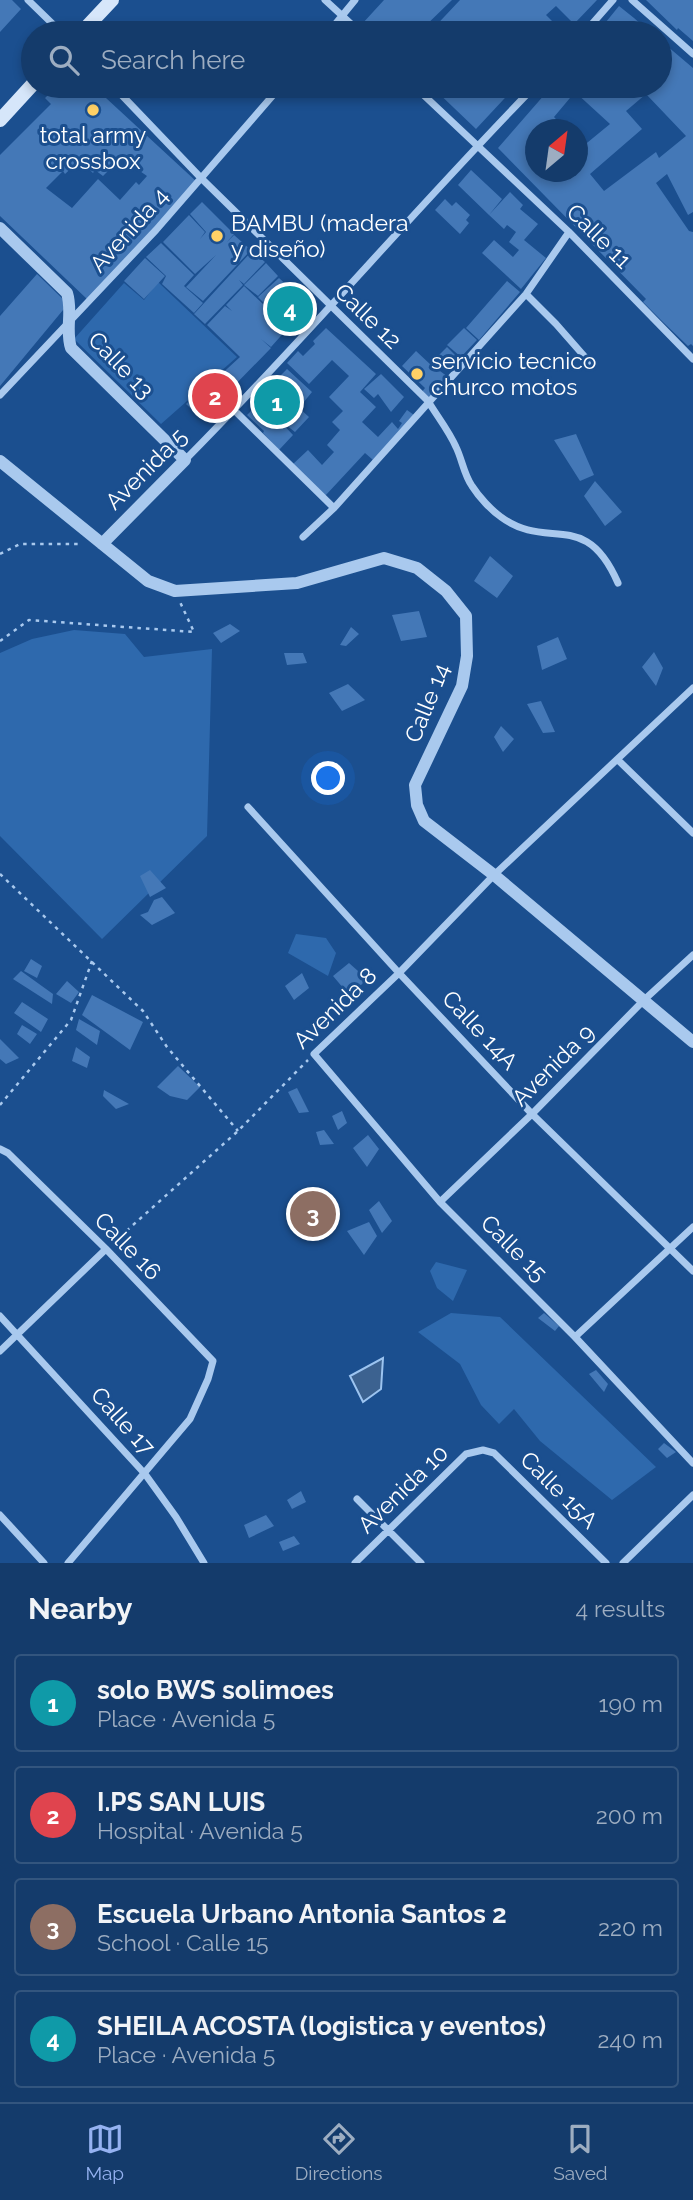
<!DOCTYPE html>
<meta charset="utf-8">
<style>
:root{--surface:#143b6b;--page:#214673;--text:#f1f3f6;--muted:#9dadc1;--line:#33557e;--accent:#95b2f1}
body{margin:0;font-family:Raleway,sans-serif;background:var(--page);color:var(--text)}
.compass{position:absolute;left:525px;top:119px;width:63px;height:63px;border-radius:50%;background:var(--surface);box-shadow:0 4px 10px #0003;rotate:29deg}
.you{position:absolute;left:329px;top:779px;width:24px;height:24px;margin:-18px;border:5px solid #fff;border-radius:50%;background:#1a73e8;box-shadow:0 0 0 10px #1a73e833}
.badge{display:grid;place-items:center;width:46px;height:46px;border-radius:50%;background:var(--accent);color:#fff;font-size:23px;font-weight:700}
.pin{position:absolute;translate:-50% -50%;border:4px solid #fff;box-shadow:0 2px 7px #0006}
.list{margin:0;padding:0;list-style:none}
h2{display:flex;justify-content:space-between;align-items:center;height:91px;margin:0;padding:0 28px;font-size:30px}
h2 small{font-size:23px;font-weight:400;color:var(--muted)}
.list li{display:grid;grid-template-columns:46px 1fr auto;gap:21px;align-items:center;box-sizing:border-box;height:98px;margin:0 14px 14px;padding:0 14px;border:2px solid var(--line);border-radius:7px}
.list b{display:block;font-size:26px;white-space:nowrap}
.list p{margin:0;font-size:23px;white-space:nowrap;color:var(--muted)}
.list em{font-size:23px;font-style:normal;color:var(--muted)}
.icon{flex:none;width:38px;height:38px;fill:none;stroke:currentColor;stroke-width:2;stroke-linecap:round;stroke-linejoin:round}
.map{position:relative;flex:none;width:693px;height:1563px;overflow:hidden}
.search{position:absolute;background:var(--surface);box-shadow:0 4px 10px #0003;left:21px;right:21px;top:21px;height:77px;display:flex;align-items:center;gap:18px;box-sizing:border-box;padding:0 24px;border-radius:38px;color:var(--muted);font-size:26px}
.sheet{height:539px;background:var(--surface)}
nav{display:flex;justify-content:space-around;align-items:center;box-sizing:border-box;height:98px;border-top:2px solid var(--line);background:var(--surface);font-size:19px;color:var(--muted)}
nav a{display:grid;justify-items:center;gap:4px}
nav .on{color:var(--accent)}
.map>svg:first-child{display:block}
.green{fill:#2e69ad}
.water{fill:#3c6290;stroke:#9cc4f0;stroke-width:2}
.building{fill:#4478b7;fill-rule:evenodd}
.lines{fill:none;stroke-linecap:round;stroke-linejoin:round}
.path{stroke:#a9c9ee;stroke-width:2.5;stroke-dasharray:3.5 5;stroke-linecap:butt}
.minor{stroke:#a9c9ee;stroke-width:7}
.tertiary{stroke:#a9c9ee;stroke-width:12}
.secondary{stroke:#d6e6fa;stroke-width:14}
.poi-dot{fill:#ffd166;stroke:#1b4f8f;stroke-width:2.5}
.labels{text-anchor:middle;stroke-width:6;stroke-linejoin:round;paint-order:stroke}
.poi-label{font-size:23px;fill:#fff;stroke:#1b4f8f;text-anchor:start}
.street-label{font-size:23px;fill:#fff;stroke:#1b4f8f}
</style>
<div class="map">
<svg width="693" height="1563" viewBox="0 0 693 1563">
<rect width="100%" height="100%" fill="#1b4f8f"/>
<!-- green -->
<path class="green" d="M158 282 237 357 161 424 74 339 124 283 144 300Z
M74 630 125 634 144 657 212 649 207 836 102 939 0 836V653L32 639Z
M296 934 326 938 336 953 328 976 288 953Z
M436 1262 467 1270 453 1301 437 1288 430 1271Z
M451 1313 500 1317 656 1467 612 1500 540 1441 514 1409 499 1424 481 1405 460 1364 418 1332Z"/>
<!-- water -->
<path class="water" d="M383 1358 381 1389 363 1402 350 1376Z"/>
<!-- building -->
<path class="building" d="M0 0H12L21 9 0 32Z
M384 0H452L418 33H373L362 24Z
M460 0H597L574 24 556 6 546 15 564 33H429Z
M646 0H693V41L678 28 677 30Z
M619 6 634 18 651 33H597Z
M660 40 693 68V212L688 215 667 174 656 183 689 231 693 232V346L691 344 688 346 664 323 643 302 646 299 498 148 552 86H660ZM575 92 610 124 582 147 578 142V172H536V130H566L554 117ZM646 94 686 136 659 158 656 152 604 191 590 174 642 129 626 111Z
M57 86H93L197 182 88 300 0 216V155L51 104 45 98ZM121 158 147 176 139 185 136 182 120 200 98 179 72 208 46 188 63 171 65 174 80 160 93 173 95 170 103 176Z
M431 86H516L476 129Z
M471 170 502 199 489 215 458 185Z
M510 192 523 205 520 209 538 224 524 240 546 258 521 289 482 253 494 240 513 257 519 250 509 242 516 232 507 225 504 229 489 215Z
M445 199 452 206 456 202 470 215 466 220 469 223 460 234 435 210Z
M202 202 234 234 227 242 234 235 251 250 203 301 186 287 216 255 195 274 163 242 189 215 205 232 200 239 206 232 190 214Z
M161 243 194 275 184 286 203 303 194 313 162 284 166 276 146 257Z
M252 251 265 262 244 284 239 280 243 285 205 324 194 314Z
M145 258 165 276 144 299 124 281Z
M266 263 278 276 258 296 244 285Z
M37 274 68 304 0 386V316Z
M279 278 292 290 271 310 258 297Z
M507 281 520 292 479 340 466 328Z
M244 286 288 328 271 347 261 339 271 348 229 391 216 379 240 357 207 325 225 306 232 311 226 305Z
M293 292 308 307 289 328 272 311Z
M326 328 376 374 360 392 376 407 362 422 378 437 392 422 398 429 402 423 399 421 407 410 414 415 373 460 365 453 325 496 292 465 308 450 322 465 334 452 327 445 340 430 332 422 343 411 329 397 349 376 332 360 309 384 287 363 298 351 303 356 315 344 313 341Z
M464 328 477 340 461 357 447 345Z
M447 347 455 355 446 364 438 356Z
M416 351 431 365 437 359 445 366 440 371 448 377 428 399 421 393 425 388 402 366Z
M287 369 312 392 299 408 309 417 295 432 277 418 293 435 279 450 263 433 264 431 247 415 261 401 256 396 269 382 272 384Z
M381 374 404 397 391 412 378 394 374 398 364 389Z
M200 391 214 405 202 419 186 404Z
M576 434 594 475 580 481 554 440Z
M595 481 622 512 605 526 584 496Z
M490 556 513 576 497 598 474 581Z
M419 611 427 637 401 641 392 615Z
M230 624 240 631 221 643 213 633Z
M351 627 359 634 346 646 340 645Z
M558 637 567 659 542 670 537 646Z
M654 652 663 668 656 686 642 667Z
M284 653H303L307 663 287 665Z
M348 684 365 700 342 711 329 693Z
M541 701 555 732 543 733 527 704Z
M501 726 514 739 503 752 494 737Z
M150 870 166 888 150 897 140 876Z
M162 897 175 913 152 925 140 915 148 912 154 900Z
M31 959 42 966 37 978 24 971Z
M349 963 367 979 350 996 333 976Z
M21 971 53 994 52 1004 13 979Z
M302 973 309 988 294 1000 285 986Z
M67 981 79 992 71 1003 56 994Z
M92 995 143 1022 130 1050 82 1015Z
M22 1002 48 1019 41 1032 14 1013Z
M79 1019 100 1031 97 1045 76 1030Z
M22 1025 37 1034 30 1044 17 1034Z
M0 1039 19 1058 6 1064 0 1059Z
M76 1047 90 1057 87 1068 72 1061Z
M178 1066 200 1087 187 1100 170 1096 157 1087Z
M297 1088 309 1112 299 1113 288 1092Z
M104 1090 129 1104 116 1109 103 1096Z
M342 1111 347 1123 338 1130 332 1116Z
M324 1130 334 1144 320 1145 316 1132Z
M368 1135 379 1149 367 1167 353 1148Z
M379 1201 392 1221 382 1233 369 1210Z
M369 1222 377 1236 364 1255 347 1231Z
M544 1313 559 1326 555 1331 538 1318Z
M596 1370 608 1384 604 1392 589 1374Z
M664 1443 676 1452 667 1458 658 1449Z
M301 1491 306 1502 292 1509 287 1500Z
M266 1515 274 1526 249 1538 244 1525Z
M294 1536 300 1544 283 1551 279 1542Z"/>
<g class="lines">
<!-- path -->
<path class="path" d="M0 554 20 544H82
M0 641 29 620 194 632 180 602
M0 874 143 1011 167 1047 238 1131
M0 1105 71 1020 92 961
M114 1242 238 1131 308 1060"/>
<!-- minor -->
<path class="minor" d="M28 0 62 33
M325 0 361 33
M632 0 693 54
M328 33 355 0
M584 33 613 0
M113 86 201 178 428 401C437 416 449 431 456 447 462 459 464 475 472 486 479 497 491 510 501 517 548 552 585 507 618 583
M414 86 569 232 693 359
M526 294 556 324 592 365
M0 395 156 230 281 86
M234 410 334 508
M185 460C306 338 416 208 535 86
M303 537 334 508 526 294 569 232
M693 688 494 875 399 973 314 1054 440 1202 575 1337 693 1463
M618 760 693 833
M248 807 399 973 532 1114 693 1271
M0 1149 8 1153 106 1249 213 1361 208 1379 190 1419 68 1563
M440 1202 532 1114 644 1000 693 955
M0 1316 145 1474 176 1517 204 1563
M575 1337 693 1227
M0 1351 106 1249
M357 1499 421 1563
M0 1515 44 1563
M355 1563 466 1454 483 1450 494 1453 606 1563
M623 1563 693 1495"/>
<!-- tertiary -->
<path class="tertiary" d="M0 228 67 293C73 312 65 329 71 348L185 460 102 544
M0 461 148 581 175 591 297 583 384 558 417 568 446 591 466 616 467 656 462 686 415 785 417 805 424 821 494 875 693 1042"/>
<!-- secondary -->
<path class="secondary" d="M81 33 112 0
M0 120 33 84"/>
</g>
<!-- markers -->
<g class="poi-dot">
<circle cx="93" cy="110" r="7"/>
<circle cx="217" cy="236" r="7"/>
<circle cx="417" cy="374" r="7"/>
</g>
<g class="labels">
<!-- poi labels -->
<g class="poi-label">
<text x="93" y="143" text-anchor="middle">total army<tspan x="93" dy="26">crossbox</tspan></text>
<text x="231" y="231">BAMBU (madera<tspan x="231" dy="26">y diseño)</tspan></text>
<text x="431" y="369">servicio tecnico<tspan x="431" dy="26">churco motos</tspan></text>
</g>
<!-- street labels -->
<g class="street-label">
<text transform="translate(129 230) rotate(-48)" y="8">Avenida 4</text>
<text transform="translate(599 236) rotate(45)" y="8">Calle 11</text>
<text transform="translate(368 316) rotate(44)" y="8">Calle 12</text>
<text transform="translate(121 365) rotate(46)" y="8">Calle 13</text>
<text transform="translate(146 469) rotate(-45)" y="8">Avenida 5</text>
<text transform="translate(427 703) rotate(-68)" y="8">Calle 14</text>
<text transform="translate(335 1008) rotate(-44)" y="8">Avenida 8</text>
<text transform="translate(480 1030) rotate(47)" y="8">Calle 14A</text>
<text transform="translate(553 1065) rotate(-45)" y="8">Avenida 9</text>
<text transform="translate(128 1246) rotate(46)" y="8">Calle 16</text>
<text transform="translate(514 1248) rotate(45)" y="8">Calle 15</text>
<text transform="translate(123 1421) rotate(48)" y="8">Calle 17</text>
<text transform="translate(403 1489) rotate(-44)" y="8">Avenida 10</text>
<text transform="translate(559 1490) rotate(45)" y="8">Calle 15A</text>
</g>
</g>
</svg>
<svg class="compass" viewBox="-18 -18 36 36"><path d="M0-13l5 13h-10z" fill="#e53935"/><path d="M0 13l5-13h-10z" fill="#9dadc1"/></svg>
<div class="you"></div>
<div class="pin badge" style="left:277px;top:402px;background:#0f9aa8">1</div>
<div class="pin badge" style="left:215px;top:396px;background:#e0444e">2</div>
<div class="pin badge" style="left:313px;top:1214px;background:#8d6e63">3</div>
<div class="pin badge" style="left:290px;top:309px;background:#0f9aa8">4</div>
<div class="search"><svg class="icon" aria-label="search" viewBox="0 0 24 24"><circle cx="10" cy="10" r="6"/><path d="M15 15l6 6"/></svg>Search here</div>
</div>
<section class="sheet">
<h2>Nearby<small>4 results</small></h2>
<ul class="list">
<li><span class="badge" style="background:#0f9aa8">1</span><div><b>solo BWS solimoes</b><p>Place · Avenida 5</p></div><em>190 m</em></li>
<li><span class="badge" style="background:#e0444e">2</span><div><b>I.PS SAN LUIS</b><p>Hospital · Avenida 5</p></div><em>200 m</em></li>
<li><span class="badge" style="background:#8d6e63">3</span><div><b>Escuela Urbano Antonia Santos 2</b><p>School · Calle 15</p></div><em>220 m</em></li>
<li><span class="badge" style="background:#0f9aa8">4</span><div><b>SHEILA ACOSTA (logistica y eventos)</b><p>Place · Avenida 5</p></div><em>240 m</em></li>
</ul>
</section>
<nav>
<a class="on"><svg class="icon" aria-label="map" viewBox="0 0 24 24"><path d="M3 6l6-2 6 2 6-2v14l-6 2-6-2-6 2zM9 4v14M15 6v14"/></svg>Map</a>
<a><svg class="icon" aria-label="directions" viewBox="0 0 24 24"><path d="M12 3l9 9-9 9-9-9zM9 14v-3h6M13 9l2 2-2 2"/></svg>Directions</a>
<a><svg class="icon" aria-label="saved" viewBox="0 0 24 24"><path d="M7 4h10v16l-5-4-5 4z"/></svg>Saved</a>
</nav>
